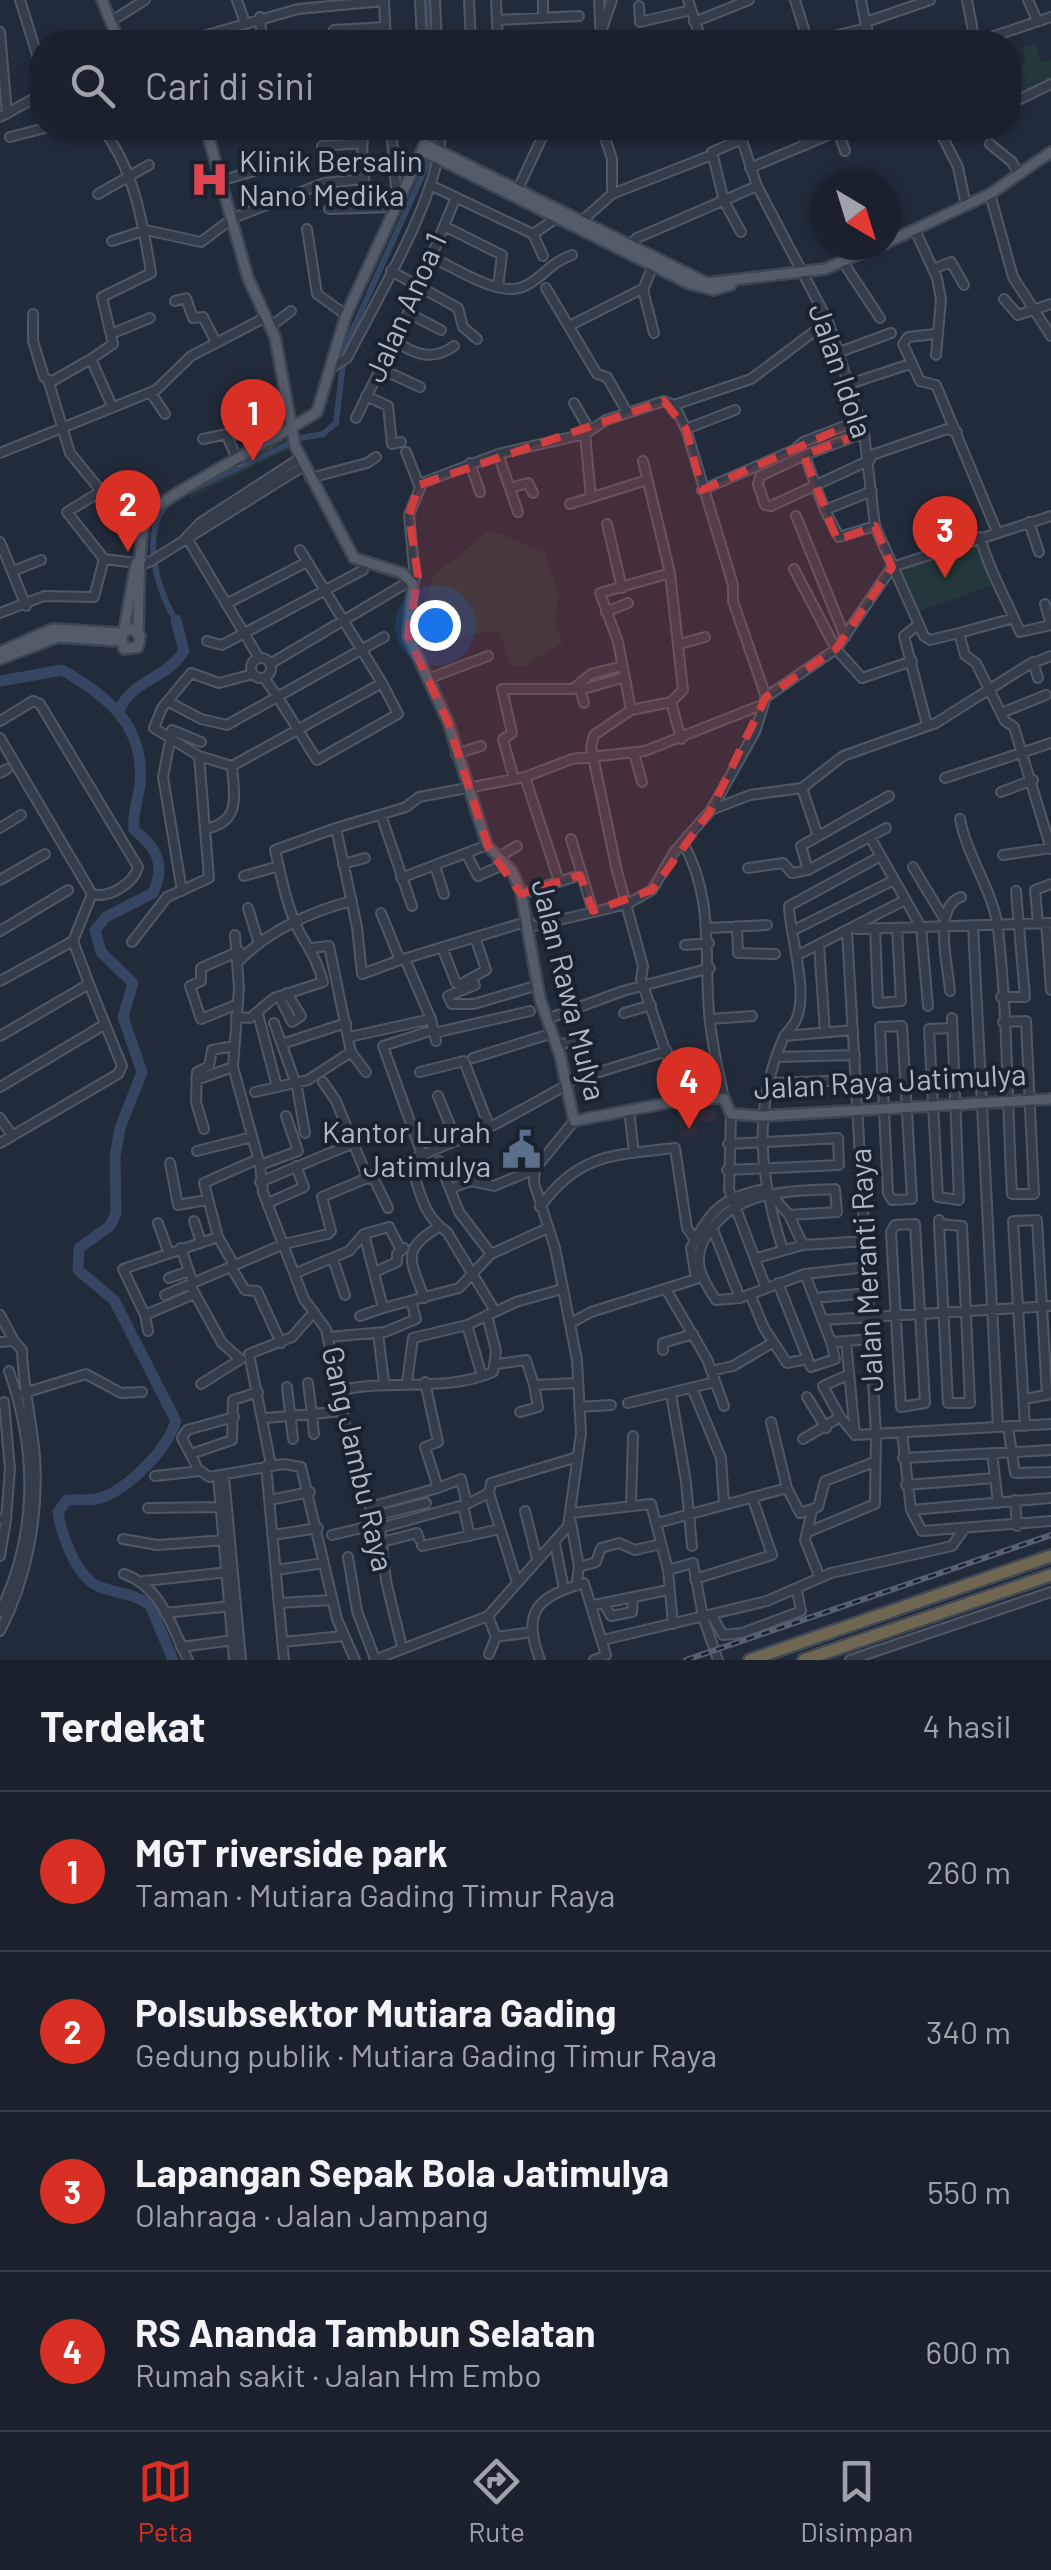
<!DOCTYPE html>
<html lang="id">
<meta charset="utf-8">
<style>
:root{--surface:#1a202c;--page:#272d38;--text:#f1f3f6;--muted:#9fa3a9;--line:#383e48;--accent:#d93025}
body{margin:0;font-family:Barlow,sans-serif;background:var(--page);color:var(--text)}
.compass{position:absolute;left:811px;top:170px;width:90px;height:90px;border-radius:50%;background:var(--surface);box-shadow:0 2px 8px #0004;rotate:142deg}
.you{position:absolute;left:435px;top:625px;width:35px;height:35px;margin:-25px;border:8px solid #fff;border-radius:50%;background:#1a73e8;box-shadow:0 0 0 15px #1a73e833}
.badge{display:grid;place-items:center;width:65px;height:65px;border-radius:50%;background:var(--accent);color:#fff;font-size:32px;font-weight:700}
.pin{position:absolute;translate:-50% -82px;filter:drop-shadow(0 2px 5px #0008)}
.pin::after{content:'';position:absolute;top:52px;width:35px;height:30px;background:inherit;clip-path:polygon(0 0,100% 0,50% 100%)}
.list{margin:0;padding:0;list-style:none}
h2{display:flex;justify-content:space-between;align-items:center;height:130px;margin:0;padding:0 40px;font-size:42px}
h2 small{font-size:32px;font-weight:400;color:var(--muted)}
.list li{display:grid;grid-template-columns:65px 1fr auto;gap:30px;align-items:center;box-sizing:border-box;height:160px;padding:0 40px;border-top:2px solid var(--line)}
.list b{display:block;font-size:38px;white-space:nowrap}
.list p{margin:0;font-size:32px;white-space:nowrap;color:var(--muted)}
.list em{font-size:32px;font-style:normal;color:var(--muted)}
.icon{flex:none;width:55px;height:55px;fill:none;stroke:currentColor;stroke-width:2;stroke-linecap:round;stroke-linejoin:round}
.map{position:relative;flex:none;width:1051px;height:1660px;overflow:hidden}
.search{position:absolute;background:var(--surface);box-shadow:0 2px 8px #0004;left:30px;right:30px;top:30px;height:110px;display:flex;align-items:center;gap:25px;box-sizing:border-box;padding:0 35px;border-radius:40px;color:var(--muted);font-size:38px}
.sheet{height:770px;background:var(--surface)}
nav{display:flex;justify-content:space-around;align-items:center;box-sizing:border-box;height:140px;border-top:2px solid var(--line);background:var(--surface);font-size:28px;color:var(--muted)}
nav a{display:grid;justify-items:center;gap:5px}
nav .on{color:var(--accent)}
.map>svg:first-child{display:block}
.medical{fill:#302e3b}
.green{fill:#24373b}
.lines{fill:none;stroke-linecap:round;stroke-linejoin:round}
.canal{stroke:#364561;stroke-width:6}
.river{stroke:#364561;stroke-width:11}
.minor-casing{stroke:#515865;stroke-width:12}
.major-casing{stroke:#3f4653;stroke-width:14}
.highway-casing{stroke:#414855;stroke-width:16}
.minor{stroke:#363d4a;stroke-width:8}
.major{stroke:#545c6a;stroke-width:9}
.highway{stroke:#706753;stroke-width:11}
.rail-casing{stroke:#586071;stroke-width:6}
.rail{stroke:#1b222f;stroke-width:2.5;stroke-dasharray:8;stroke-linecap:butt}
.marked{fill:#d03e40;fill-opacity:0.2;stroke:#d03e40;stroke-width:8;stroke-dasharray:20 12;stroke-linejoin:round}
.labels{text-anchor:middle;stroke-width:8;stroke-linejoin:round;paint-order:stroke}
.poi-label{font-size:30px;fill:#b1b8c6;stroke:#1b222f;text-anchor:start}
.street-label{font-size:30px;fill:#b1b8c6;stroke:#1b222f}
</style>
<div class="map">
<svg width="1051" height="1660" viewBox="0 0 1051 1660">
<rect width="100%" height="100%" fill="#222b3a"/>
<!-- medical -->
<path class="medical" d="M678 1108 715 1109 716 1122H698L697 1136 681 1138Z"/>
<!-- green -->
<path class="green" d="M1036 44 1041 62 1051 60V80L1009 101V71L1026 63 1022 48Z
M286 438 289 449 191 498 186 487Z
M490 530 544 552 559 594 555 625 563 642 524 666 510 667 499 630 440 640 425 617 432 577Z
M977 544 991 586 914 613 900 571Z"/>
<g class="lines">
<!-- canal -->
<path class="canal" d="M426 0 428 42
M185 493 301 438 323 434 336 423 345 347 429 160 432 128
M166 506C141 533 157 592 176 620"/>
<!-- river -->
<path class="river" d="M0 681 62 670C108 696 145 726 140 784 138 800 132 815 134 830 157 847 166 865 153 893L106 917 95 930 101 952 133 983 123 1017 142 1072 120 1128 115 1157 116 1213 110 1226 79 1248 78 1270 114 1300 176 1421C167 1449 133 1484 106 1496 93 1502 81 1499 67 1500L58 1512C61 1534 76 1576 98 1586 116 1594 134 1593 150 1605L173 1660
M119 711C132 679 166 680 184 651L176 620"/>
<defs>
<path id="minor" d="M20 0 42 71
M237 0 245 23
M384 0 386 42
M420 0 422 42
M435 0 437 42
M469 0 471 42
M496 0 498 42
M599 0 601 42
M688 0 702 42
M795 0 808 42
M861 0 869 42
M967 0 975 42
M1028 0 1037 20
M639 6 640 22 691 10
M260 17 262 42
M543 18V0
M497 20 579 16
M110 22 145 0
M694 22 749 0
M866 22 930 0
M602 29 612 0
M334 30 385 27
M0 32 7 114
M182 42 298 9 384 1
M681 42 700 37
M808 42 867 28
M900 42H910
M976 42 1051 17
M1008 105 1051 84
M0 117 42 94
M102 128C134 169 143 223 151 273L102 297 113 344 91 359 112 406
M361 128 366 206
M391 128 397 200
M602 128 612 159V194
M738 128 757 186 828 321 864 433 875 526 924 636 930 640 959 633 965 655 976 663 1005 721 1014 727 1051 849
M801 128 806 145
M938 128 958 167 966 206
M838 131 845 151
M10 137 45 128
M425 144 426 128
M990 144 1012 162 1019 175
M322 146 363 143
M750 168 845 128
M223 180 261 169
M430 185 533 234 558 217
M517 191 545 131
M98 194 149 165
M990 194 1013 277 1051 336
M329 209 393 207
M584 219 612 194 712 155
M444 226 502 255 498 287
M307 229 317 294 346 315
M915 230 937 278 941 300 936 355
M741 232 724 201 712 152 742 139
M533 234 543 256
M112 241 146 230 201 242 233 218 324 183 364 179
M626 248 637 238 757 186
M431 257C456 268 501 300 527 285 547 274 548 264 572 255
M843 262 880 318
M654 263 643 290 654 333
M933 269 951 262 964 285
M391 271 458 308 463 327 477 339
M546 288 597 374 607 377 627 412
M1004 299 1018 315 1051 304
M175 301 186 298 193 318 203 317 216 342
M408 313 441 330
M33 314V341L44 377 50 381
M571 325 644 288
M271 326 291 311
M111 334 150 318
M935 334 908 337 903 344 920 381 936 385 997 532
M393 340C414 354 432 362 454 346
M837 353 891 333
M91 359 49 383 70 453 101 491
M330 369 347 358C377 298 442 193 441 128
M381 369 420 387
M846 385 910 364
M151 393 165 414
M366 396 388 406 392 444 401 442
M574 403 589 429
M674 405 751 379 828 321
M356 418 408 313 456 197
M686 429 735 410
M226 434 238 461
M585 434 591 497
M203 439 261 427 268 443
M406 452 419 485
M0 453 156 390 191 356 266 317
M498 454 518 512
M805 455 864 433
M869 456 947 429 957 432
M870 460 771 506 765 505 758 484 760 476 805 455C811 474 818 492 825 510L872 491
M643 461 670 573 683 690 671 702 681 739
M470 463 480 492
M310 478 367 463 376 457
M510 488 528 483 533 493
M103 490 67 512 104 559
M702 490 794 450 803 442 860 420
M570 504 647 480
M825 510 839 537 875 526
M796 516 845 637
M1029 522 1039 552
M607 524 622 588
M980 537C990 573 1006 598 1020 632L1051 625
M187 538 259 658
M183 541 200 523 300 458
M0 542 26 606
M300 550 382 683
M794 569 836 649 862 678 912 661
M13 571 41 560
M670 573 600 593 618 642 631 710 594 735 591 747 617 871 643 966 641 979 682 1100
M226 604 307 562
M1045 604 1051 625
M606 612 628 603
M0 613 44 596 94 597 104 559 144 564 151 561 304 466
M919 624 904 636 927 725
M959 633 1014 618
M207 641 222 645 363 570
M680 644 705 637
M251 668a10 10 0 1 1 20 0a10 10 0 1 1-20 0Z
M1033 662 1038 678
M270 664 415 578 409 515 422 483 498 454 585 434 606 420 664 401 674 405 686 429 733 585V601L766 697
M430 678 488 656
M169 702 201 719 227 725 384 637
M584 703 580 690 625 677
M631 710 671 702
M1001 713 1046 695
M0 721 33 701 40 704 138 867C134 883 109 899 92 894
M0 738 92 894
M634 753 642 782
M456 754 481 746
M232 766 382 683 398 714 317 760C299 733 284 704 264 678
M232 766 199 756 154 728 162 708 191 673 219 683 253 674
M0 773 7 769
M525 777 559 881
M945 778 1051 743
M514 779 503 739 512 733 502 689H573L591 674 622 666
M802 788 818 836
M1001 792 1033 780
M711 810 750 795 802 788 843 756 936 723 1028 665 1051 656
M381 815 412 906
M960 819C967 857 994 892 998 929 1008 1017 1007 1107 1012 1194H1034L1026 1021 1003 1022
M0 828 21 815
M205 829C242 822 234 795 232 766
M870 837 921 927 928 1006
M571 839 593 911
M683 843C714 897 704 953 709 1012 711 1041 718 1070 724 1098
M466 853 478 876 498 867
M1003 855 1051 848
M497 858 517 846
M343 864 365 858
M435 866 444 894
M913 867 943 917
M748 868 783 863 792 873 803 871
M808 870 801 846 889 796
M808 870 886 828
M244 876 279 866
M401 878 487 845
M0 880 45 854
M182 891 163 777 172 730 201 742
M521 894 580 875
M248 908 259 944
M381 913 400 960 529 921
M1038 923 1035 890 1051 884
M1046 923 1051 990
M973 925 998 1427
M737 926 738 953 775 954
M530 927 627 904 652 890 675 851 711 810 755 732 766 697 836 649 892 567 1051 516
M708 928 767 925
M875 928 878 1003 901 1001 897 928
M856 929 1051 923
M0 931 68 890
M792 931 894 880
M235 935 239 988 233 1067 260 1165 263 1192 304 1299 326 1329 350 1450 380 1528 386 1581 402 1647
M73 941 89 984
M132 942 167 897 209 878 199 756
M685 945 709 943
M819 945 825 1032
M442 947 456 983 461 984 486 970 475 937
M312 948 329 946 351 1052 366 1072
M798 955 905 900
M405 959 431 1019
M400 960 362 974 357 927 336 828 406 807 419 797 525 777 572 759 645 751 764 704
M237 963C266 932 311 911 352 901
M0 981 73 941 92 894
M323 982C318 964 313 955 304 940 288 914 282 880 275 850L336 828
M475 985 448 996 452 1004H474L538 985
M950 991C948 965 932 907 961 897
M279 996 292 1022 301 1016 287 993
M1001 997H1025L1016 891
M238 1004 201 1019 190 986 201 981V968L239 951
M624 1013 651 1005
M258 1014 277 1087 308 1080 351 1052
M236 1017 250 1018 274 998 323 982
M952 1018 959 1200 938 1197 929 1029 952 1028
M547 1019 623 991 710 968
M710 1019 752 1016
M274 1023 297 1087 305 1133
M902 1026 912 1199 892 1200 888 1193 880 1027Z
M434 1033 530 1011
M0 1036 89 984 122 1066 118 1074 0 1143
M784 1036 853 1030
M349 1037 431 1019 436 1041
M282 1044 346 1023
M557 1046 580 1038
M777 1057 855 1055
M473 1058 553 1033
M420 1072 464 1061 489 1126
M196 1080 233 1067
M323 1082 336 1101 368 1179
M567 1082 667 1051
M770 1083 857 1080
M0 1087 102 1026
M255 1092 277 1087
M438 1096 456 1140
M629 1110 634 1153
M731 1114 729 1190 766 1288
M0 1118 12 1135
M204 1129 196 1102 197 1072 209 1066 212 1050 234 1046
M197 1151 252 1137
M422 1155 383 1046 433 1030
M409 1160C420 1189 421 1214 447 1232L495 1311
M439 1161 459 1212 491 1254
M170 1163 178 1205 206 1200
M260 1165 298 1151 286 1116
M727 1170 839 1165 838 1138 728 1144
M373 1177 388 1208
M260 1182 354 1143
M450 1189 470 1181 494 1186 535 1169
M770 1193 789 1215 803 1245
M268 1203 304 1187 296 1166
M540 1207C579 1153 614 1155 675 1148L687 1228 695 1240
M789 1215 837 1212 835 1189C786 1192 737 1189 707 1235 691 1259 701 1278 716 1300L740 1298 805 1274 867 1267
M939 1220V1224L948 1403H970L962 1226 939 1224
M194 1221 201 1242
M158 1223 168 1251
M915 1224 925 1403 901 1407 891 1232 895 1225Z
M712 1227 740 1298
M364 1234 383 1308 459 1288 491 1254 548 1228
M181 1248 193 1283
M783 1250C760 1179 752 1110 783 1039 786 1032 793 1027 796 1020 809 991 790 937 789 906L881 856
M757 1258 803 1245 866 1241
M333 1259 345 1295
M234 1265 218 1237 204 1183 258 1159
M231 1267 245 1290 257 1291 281 1343
M375 1272 397 1262V1254L404 1248
M296 1273 349 1251 364 1234 389 1227 401 1250
M805 1274 831 1342 846 1341 855 1435
M169 1278 189 1271
M778 1283 811 1367 835 1359 831 1342
M190 1285 222 1343 240 1359
M667 1291 707 1359 724 1406
M750 1294 764 1328 787 1363 807 1359
M165 1295 284 1244 328 1234 331 1231 322 1197 496 1124 567 1085
M424 1298C412 1262 399 1251 437 1228
M814 1298 869 1293
M0 1315 14 1341
M145 1315 123 1269 218 1237
M360 1316 383 1308
M823 1320 1051 1306
M571 1323 591 1312 696 1279 691 1248C710 1209 724 1197 765 1189
M467 1325 482 1376
M148 1331 145 1315 192 1295
M378 1333 384 1382
M328 1337 385 1332 416 1319 411 1301
M846 1341 871 1339
M0 1342 14 1341 22 1350C23 1386 32 1421 35 1457 39 1516 27 1579 0 1631
M663 1350V1343L693 1334
M497 1364 526 1360 534 1385 576 1383
M711 1371 733 1366 772 1343
M407 1382 413 1338 467 1325 516 1302 562 1289
M308 1383 312 1414 343 1411
M201 1384 241 1359
M287 1387 293 1439
M692 1388 721 1458 724 1504
M339 1391C389 1378 445 1393 493 1372L496 1351 487 1315
M24 1393 86 1374 121 1393 142 1392
M671 1394 686 1482 692 1546
M807 1397 826 1428
M1024 1399 1047 1395 1037 1220 1013 1221 1025 1426
M4 1402 10 1469 6 1520
M628 1403 715 1382
M579 1407 611 1405
M520 1412 538 1407 534 1385
M234 1417 187 1430 182 1438 198 1469 209 1477 283 1464 301 1467 337 1619 355 1660
M840 1417 823 1386 848 1375
M266 1418 312 1414 314 1434
M771 1422 787 1488 800 1513 818 1507 825 1481 874 1462
M1008 1427 1015 1473 1051 1472
M902 1433 911 1510 922 1531 1051 1521
M803 1439 840 1417 855 1435 1051 1424
M194 1453 232 1440 233 1400 258 1392
M992 1453 998 1503
M903 1458 1051 1450
M271 1465 249 1354 292 1337 314 1312
M266 1466 284 1660
M155 1476 200 1471
M224 1476 241 1660
M218 1477 234 1660
M906 1485 995 1478
M438 1488 461 1479 467 1504 489 1493 491 1483 574 1458
M489 1493 516 1579
M269 1500 310 1492
M1015 1500 1017 1526
M463 1506 470 1536
M631 1506 633 1436
M370 1507 438 1488 425 1447 438 1442 425 1382
M148 1508 223 1507
M911 1510 1051 1498
M525 1511 537 1559
M812 1511 805 1540 820 1578
M571 1513 651 1504 668 1570 673 1624
M375 1516 426 1503
M0 1519 6 1520 0 1556
M571 1522 579 1567 576 1586
M657 1523 787 1488
M380 1528 467 1504
M808 1532 875 1504 876 1435 847 931
M273 1535 318 1528
M332 1535 379 1524
M123 1539 157 1545 226 1540
M382 1542 417 1533 419 1539
M555 1544 564 1589
M422 1546 500 1529
M348 1557 357 1611 375 1659
M579 1567 596 1562 601 1548 619 1543 635 1550 661 1544
M276 1570 324 1563
M668 1570 693 1563 703 1617 718 1660
M124 1574C162 1587 171 1626 188 1660
M695 1579 772 1555 752 1497
M144 1581 229 1572
M279 1603 332 1600
M604 1604 611 1616 632 1612 633 1598
M594 1605 668 1590
M0 1612C38 1535 37 1450 9 1371
M165 1613 232 1606
M488 1616 496 1637 489 1654
M712 1616 723 1635 742 1633 801 1611 797 1590
M496 1637 532 1632
M603 1640 767 1601 831 1573 952 1546 964 1529
M282 1642 344 1636
M181 1647 234 1640
M374 1660 488 1616 568 1526 581 1433 577 1360 555 1248 534 1183 535 1169 574 1121
M540 1660C521 1610 538 1597 584 1583L606 1655 594 1660
M850 1660 1051 1592"/>
<path id="major" d="M102 0 119 42
M206 128 248 278 275 337 295 446 354 558 402 573 413 584 408 636 448 722 487 845 512 871 521 892 540 999 560 1055 574 1121 682 1100 724 1098 731 1114 761 1116 1051 1099
M423 151 690 284 713 290 731 285
M886 243 990 194 1051 152
M124 631 136 563 141 560
M138 633C139 606 138 539 146 517 153 501 290 431 317 412L346 315 425 144 707 283 825 269 880 245
M0 652 53 629 121 633 132 629 140 636 138 647 124 649 121 633
M0 659 58 637 119 641"/>
<path id="highway" d="M750 1660 1051 1556
M804 1660 1051 1575"/>
</defs>
<!-- minor casing -->
<use href="#minor" class="minor-casing"/>
<!-- major casing -->
<use href="#major" class="major-casing"/>
<!-- highway casing -->
<use href="#highway" class="highway-casing"/>
<!-- minor -->
<use href="#minor" class="minor"/>
<!-- major -->
<use href="#major" class="major"/>
<!-- highway -->
<use href="#highway" class="highway"/>
<defs>
<path id="rail" d="M686 1660 1051 1535"/>
</defs>
<!-- rail casing -->
<use href="#rail" class="rail-casing"/>
<!-- rail -->
<use href="#rail" class="rail"/>
</g>
<!-- marked area -->
<path class="marked" d="M664 401 686 429 702 490 860 420 864 433 804 455 837 540 875 526 892 567 836 649 766 697 711 810 652 890 593 911 580 875 521 894 489 849 448 722 408 636 418 576 409 515 419 485Z"/>
<!-- icons -->
<defs>
<symbol id="hospital-bare" viewBox="-9 -9 18 18"><path d="M-5-5h3v3.5h4V-5h3V5h-3V1.5h-4V5h-3Z" fill="#e0444e" stroke="#1b222f" stroke-width="2.5" paint-order="stroke"/></symbol>
<symbol id="civic-bare" viewBox="-9 -9 18 18"><path d="M-.6-6.5H3V-4.5H.6V-3L4-1V1h2V6H-6V1h2V-1L-.6-3ZM-1.2 2.5V6h2.4V2.5Z" fill="#5c6f8a" stroke="#1b222f" stroke-width="2.5" paint-order="stroke"/></symbol>
</defs>
<g fill-rule="evenodd">
<use href="#hospital-bare" x="182" y="152" width="55" height="55"/>
<use href="#civic-bare" x="494" y="1122" width="55" height="55"/>
</g>
<g class="labels">
<!-- poi labels -->
<g class="poi-label">
<text x="239" y="172">Klinik Bersalin<tspan x="239" dy="34">Nano Medika</tspan></text>
<text x="491" y="1143" text-anchor="end">Kantor Lurah<tspan x="491" dy="34">Jatimulya</tspan></text>
</g>
<!-- street labels -->
<g class="street-label">
<text transform="translate(406 308) rotate(-66)" y="10">Jalan Anoa 1</text>
<text transform="translate(840 371) rotate(71)" y="10">Jalan Idola</text>
<text transform="translate(568 990) rotate(76)" y="10">Jalan Rawa Mulya</text>
<text transform="translate(890 1082) rotate(-3)" y="10">Jalan Raya Jatimulya</text>
<text transform="translate(867 1270) rotate(-93)" y="10">Jalan Meranti Raya</text>
<text transform="translate(357 1459) rotate(77)" y="10">Gang Jambu Raya</text>
</g>
</g>
</svg>
<svg class="compass" viewBox="-18 -18 36 36"><path d="M0-13l5 13h-10z" fill="#e53935"/><path d="M0 13l5-13h-10z" fill="#9fa3a9"/></svg>
<div class="you"></div>
<div class="pin badge" style="left:253px;top:461px">1</div>
<div class="pin badge" style="left:128px;top:552px">2</div>
<div class="pin badge" style="left:945px;top:578px">3</div>
<div class="pin badge" style="left:689px;top:1129px">4</div>
<div class="search"><svg class="icon" aria-label="search" viewBox="0 0 24 24"><circle cx="10" cy="10" r="6"/><path d="M15 15l6 6"/></svg>Cari di sini</div>
</div>
<section class="sheet">
<h2>Terdekat<small>4 hasil</small></h2>
<ul class="list">
<li><span class="badge">1</span><div><b>MGT riverside park</b><p>Taman · Mutiara Gading Timur Raya</p></div><em>260 m</em></li>
<li><span class="badge">2</span><div><b>Polsubsektor Mutiara Gading</b><p>Gedung publik · Mutiara Gading Timur Raya</p></div><em>340 m</em></li>
<li><span class="badge">3</span><div><b>Lapangan Sepak Bola Jatimulya</b><p>Olahraga · Jalan Jampang</p></div><em>550 m</em></li>
<li><span class="badge">4</span><div><b>RS Ananda Tambun Selatan</b><p>Rumah sakit · Jalan Hm Embo</p></div><em>600 m</em></li>
</ul>
</section>
<nav>
<a class="on"><svg class="icon" aria-label="map" viewBox="0 0 24 24"><path d="M3 6l6-2 6 2 6-2v14l-6 2-6-2-6 2zM9 4v14M15 6v14"/></svg>Peta</a>
<a><svg class="icon" aria-label="directions" viewBox="0 0 24 24"><path d="M12 3l9 9-9 9-9-9zM9 14v-3h6M13 9l2 2-2 2"/></svg>Rute</a>
<a><svg class="icon" aria-label="saved" viewBox="0 0 24 24"><path d="M7 4h10v16l-5-4-5 4z"/></svg>Disimpan</a>
</nav>
